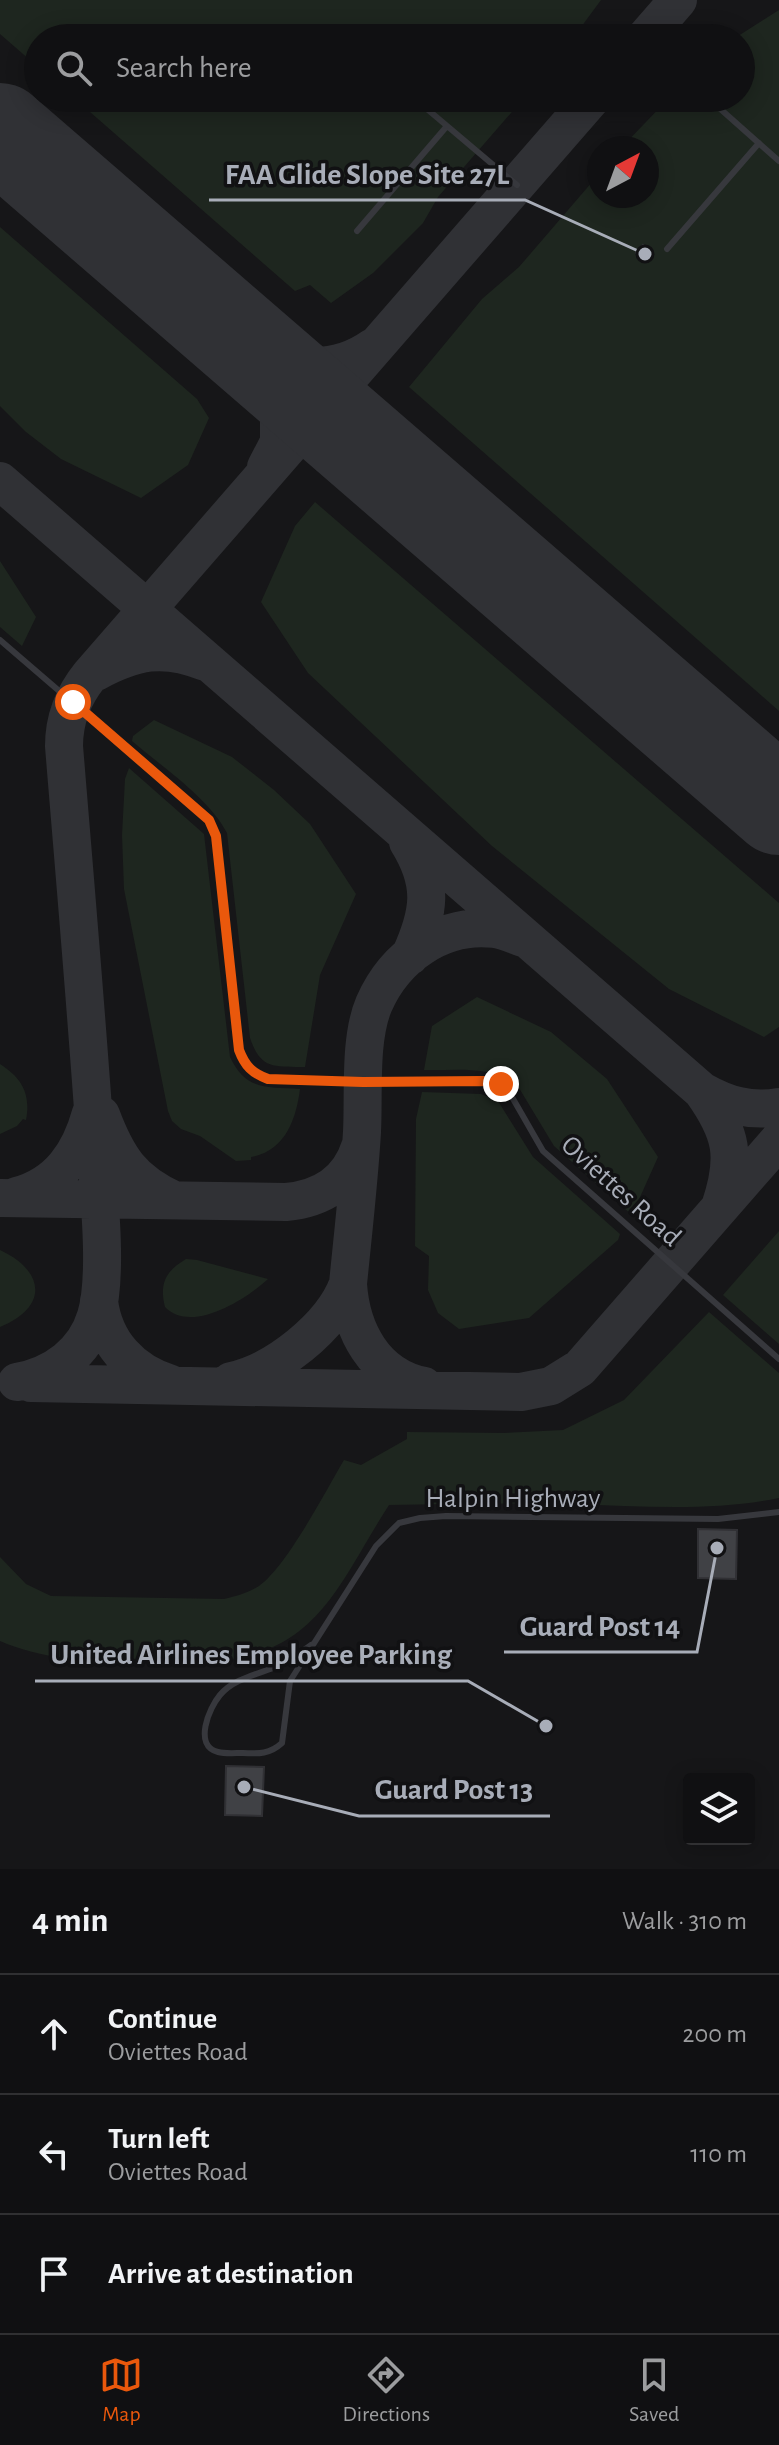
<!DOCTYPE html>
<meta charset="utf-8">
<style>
:root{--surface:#101012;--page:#1e1e20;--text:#f1f3f6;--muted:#9c9d9f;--line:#303032;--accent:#ea580c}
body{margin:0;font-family:"Alegreya Sans",sans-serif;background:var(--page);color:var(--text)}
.controls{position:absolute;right:24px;bottom:24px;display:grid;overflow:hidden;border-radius:8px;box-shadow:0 4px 20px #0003}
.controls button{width:72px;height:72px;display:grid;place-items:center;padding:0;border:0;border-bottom:2px solid var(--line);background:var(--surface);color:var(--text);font:40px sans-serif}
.compass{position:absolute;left:587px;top:136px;width:72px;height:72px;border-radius:50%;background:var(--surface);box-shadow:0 4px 20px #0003;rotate:41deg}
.stop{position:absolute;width:24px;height:24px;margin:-18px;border:6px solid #ea580c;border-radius:50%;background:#fff}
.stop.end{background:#ea580c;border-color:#fff;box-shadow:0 2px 8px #0008}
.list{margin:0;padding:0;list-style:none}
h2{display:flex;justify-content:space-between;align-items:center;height:104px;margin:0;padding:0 32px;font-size:34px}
h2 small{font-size:26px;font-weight:400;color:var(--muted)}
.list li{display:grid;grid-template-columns:52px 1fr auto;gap:24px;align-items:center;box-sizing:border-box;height:120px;padding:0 32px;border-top:2px solid var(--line)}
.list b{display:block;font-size:30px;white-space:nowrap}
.list p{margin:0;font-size:26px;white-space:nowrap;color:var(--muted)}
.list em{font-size:26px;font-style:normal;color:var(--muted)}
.icon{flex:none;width:44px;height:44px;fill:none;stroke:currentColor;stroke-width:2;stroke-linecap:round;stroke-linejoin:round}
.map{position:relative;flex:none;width:779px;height:1869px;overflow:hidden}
.search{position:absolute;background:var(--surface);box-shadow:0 4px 20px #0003;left:24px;right:24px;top:24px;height:88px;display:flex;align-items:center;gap:20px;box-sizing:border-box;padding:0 28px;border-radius:44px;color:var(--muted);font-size:30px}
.sheet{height:464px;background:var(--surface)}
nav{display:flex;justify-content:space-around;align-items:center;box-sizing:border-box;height:112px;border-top:2px solid var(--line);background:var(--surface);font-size:22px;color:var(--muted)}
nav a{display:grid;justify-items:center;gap:4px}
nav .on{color:var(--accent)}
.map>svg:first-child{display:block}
.green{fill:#1e261f}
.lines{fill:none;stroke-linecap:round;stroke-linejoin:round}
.taxiway{stroke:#303135;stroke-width:38}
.runway{stroke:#303135;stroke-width:98}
.building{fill:#404145;stroke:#303034;stroke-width:2}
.lane{stroke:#37383d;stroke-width:6}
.route{stroke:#ea580c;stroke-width:10}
.labels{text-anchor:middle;stroke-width:7;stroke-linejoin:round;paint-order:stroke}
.street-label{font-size:28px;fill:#a8adb8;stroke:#111113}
.leader{fill:none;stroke:#a8adb8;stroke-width:3}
.callout-dot{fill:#a8adb8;stroke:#111113;stroke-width:3}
.callout-label{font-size:30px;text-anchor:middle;font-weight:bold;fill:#a8adb8;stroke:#111113;stroke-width:7;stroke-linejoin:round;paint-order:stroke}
</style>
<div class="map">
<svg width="779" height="1869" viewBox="0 0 779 1869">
<rect width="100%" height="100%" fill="#161618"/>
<!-- green -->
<path class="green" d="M0 0H601L573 38H38V67L0 34Z
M779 10V711L409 387 482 299 519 267 599 174V196H647V148H621L669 98H741V38H735Z
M74 98H524L438 197 423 223 373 273 331 303 310 285 295 291Z
M0 227 197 399 209 418 188 465 141 498 61 459 26 432 0 406Z
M315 502 779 903V1027L764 1037 669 989 492 846 308 673 261 602 295 526Z
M0 561 36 617 22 646 0 627Z
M154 720 232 757 274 790 310 824 356 894 320 975 305 1067C274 1066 261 1070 250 1038L227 833C209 798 162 767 132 741L133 736Z
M129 768 204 834 230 1057C246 1091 267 1087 300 1089 296 1120 285 1151 251 1157V1160L236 1161 200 1136 181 1129 172 1121 168 1111 124 889 122 835 125 779Z
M477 997 551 1032 607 1079 658 1157 632 1215 554 1146 519 1088C495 1064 456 1071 424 1070L432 1026Z
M0 1064C22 1078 31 1094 26 1120L23 1119 17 1126 0 1134Z
M422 1092 481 1094 498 1101 533 1157 620 1234 618 1240 529 1318 459 1329 438 1313 428 1290 429 1256 415 1246 416 1119Z
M779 1231V1344L723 1295Z
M0 1250C45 1271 49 1307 0 1327Z
M186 1259 197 1260 268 1279C245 1300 191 1334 165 1307 159 1283 166 1271 186 1259Z
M709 1312 779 1373V1498C711 1512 641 1506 572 1504 511 1503 450 1504 389 1505 338 1584 318 1655 211 1661 141 1661 65 1669 0 1641V1557L26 1584 51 1596 224 1599C237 1596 248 1593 259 1586 287 1566 325 1492 344 1460L361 1465 407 1439V1432L503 1433 563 1430 624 1400Z"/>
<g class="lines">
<!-- taxiway -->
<path class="taxiway" d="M645 38 678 0
M245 344 267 372 279 406V442L266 467
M247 345C288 370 333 375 373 347
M0 481 702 1091C727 1105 750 1112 779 1107
M96 672C135 651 163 645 205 662
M408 842C434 884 430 912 410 956
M702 1091C732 1133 737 1157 720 1207
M101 1115C117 1158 132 1181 174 1200
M17 1196C59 1185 80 1153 91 1113
M0 1198 286 1202C321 1199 349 1182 360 1147
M99 1301C104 1342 131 1372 171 1384
M231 1381C275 1372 332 1327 348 1284
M17 1382C54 1375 85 1353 96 1316 108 1276 99 1195 96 1152 87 1017 75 881 64 746 64 719 73 696 90 675L592 98
M31 1383 521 1392 551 1386 580 1368 779 1140
M424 1386C374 1376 351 1330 348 1284 353 1233 359 1182 362 1132 364 1094 359 1039 374 1004 395 956 442 923 494 929 504 930 514 935 523 938"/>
<!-- runway -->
<path class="runway" d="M0 132 779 806"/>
</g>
<!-- building -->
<path class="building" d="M643 245 653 254 647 262 636 253Z
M698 1529 737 1530 736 1579 698 1578Z
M226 1766 264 1767 262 1816 225 1815Z"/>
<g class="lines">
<!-- lane -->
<path class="lane" d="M414 98 517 185
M708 98 779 161
M357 231 447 126
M667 249 759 143
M0 640 209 820 216 836 239 1050C245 1066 252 1073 268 1079L363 1082 484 1081 501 1084 512 1097 543 1151 779 1359
M311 1645C301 1652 291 1660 280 1665 260 1674 234 1678 220 1695 209 1708 193 1746 218 1752 225 1754 235 1753 243 1753 259 1754 270 1754 282 1743L290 1681 376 1546 399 1523 420 1518 446 1516 718 1519 779 1512"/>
</g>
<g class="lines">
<!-- route -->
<path class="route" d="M73 702 209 820 216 836 239 1050C245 1066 252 1073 268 1079L363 1082 484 1081 501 1084"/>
</g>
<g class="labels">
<!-- street labels -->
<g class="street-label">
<text transform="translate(622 1190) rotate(42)" y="10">Oviettes Road</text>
<text x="513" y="1507">Halpin Highway</text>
</g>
</g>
<!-- callouts -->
<path class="leader" d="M645 254L525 200H209M717 1548L697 1652H504M546 1726L468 1681H35M244 1787L359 1816H550"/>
<g class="callout-dot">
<circle cx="645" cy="254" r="8"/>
<circle cx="717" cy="1548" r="8"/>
<circle cx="546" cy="1726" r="8"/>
<circle cx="244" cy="1787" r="8"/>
</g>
<g class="callout-label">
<text x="367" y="184">FAA Glide Slope Site 27L</text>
<text x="600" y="1636">Guard Post 14</text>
<text x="251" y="1664">United Airlines Employee Parking</text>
<text x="454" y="1799">Guard Post 13</text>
</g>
</svg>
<div class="controls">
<button><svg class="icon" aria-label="layers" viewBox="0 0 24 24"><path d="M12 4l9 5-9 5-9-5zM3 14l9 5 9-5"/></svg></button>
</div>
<svg class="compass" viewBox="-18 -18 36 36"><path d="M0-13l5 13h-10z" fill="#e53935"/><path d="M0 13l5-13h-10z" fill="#9c9d9f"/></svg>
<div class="stop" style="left:73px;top:702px"></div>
<div class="stop end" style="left:501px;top:1084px"></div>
<div class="search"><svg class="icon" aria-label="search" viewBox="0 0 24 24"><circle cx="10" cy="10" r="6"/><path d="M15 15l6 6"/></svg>Search here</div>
</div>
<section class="sheet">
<h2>4 min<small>Walk · 310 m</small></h2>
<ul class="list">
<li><svg class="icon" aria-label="ahead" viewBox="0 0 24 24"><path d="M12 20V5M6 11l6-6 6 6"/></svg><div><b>Continue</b><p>Oviettes Road</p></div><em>200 m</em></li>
<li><svg class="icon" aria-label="left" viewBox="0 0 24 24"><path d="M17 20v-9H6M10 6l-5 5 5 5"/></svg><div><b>Turn left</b><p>Oviettes Road</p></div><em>110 m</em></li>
<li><svg class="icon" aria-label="arrive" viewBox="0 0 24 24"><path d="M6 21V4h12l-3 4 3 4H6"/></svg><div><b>Arrive at destination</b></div></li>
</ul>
</section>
<nav>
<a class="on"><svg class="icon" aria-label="map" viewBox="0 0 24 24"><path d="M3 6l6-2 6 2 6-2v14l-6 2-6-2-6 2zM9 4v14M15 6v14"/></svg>Map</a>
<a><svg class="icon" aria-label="directions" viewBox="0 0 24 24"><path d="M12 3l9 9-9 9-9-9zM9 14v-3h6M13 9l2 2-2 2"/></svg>Directions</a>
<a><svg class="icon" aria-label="saved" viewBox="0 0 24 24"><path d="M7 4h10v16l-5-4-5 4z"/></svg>Saved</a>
</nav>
